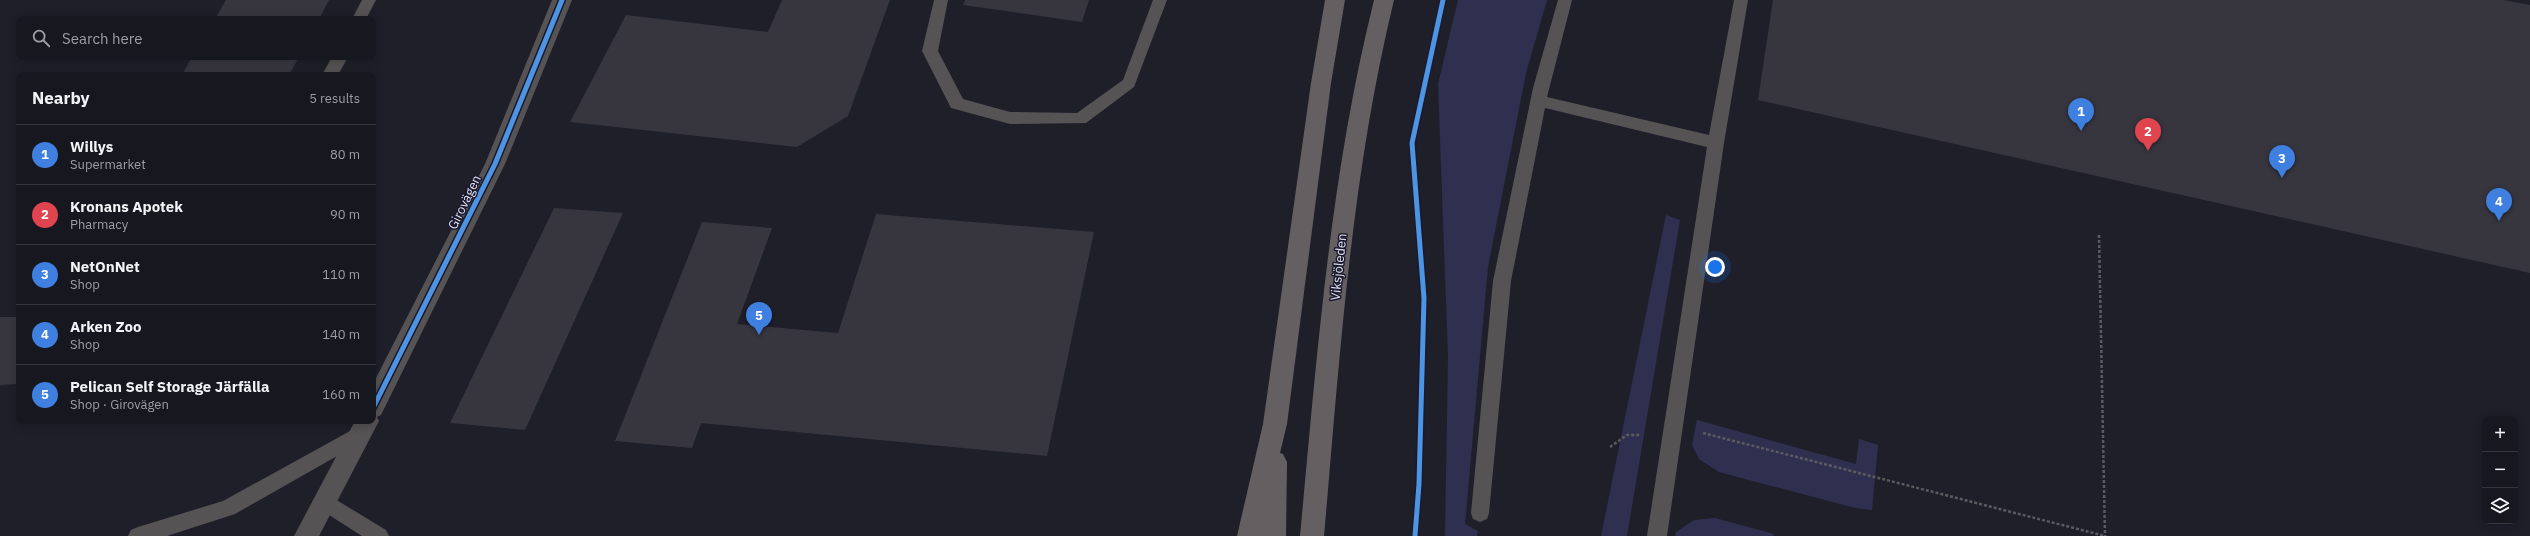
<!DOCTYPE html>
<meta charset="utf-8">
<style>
:root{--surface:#171720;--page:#202029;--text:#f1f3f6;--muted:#9e9fa5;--line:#36363e;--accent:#9c9dab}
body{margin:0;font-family:"IBM Plex Sans",sans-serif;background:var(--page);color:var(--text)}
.controls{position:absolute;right:12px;bottom:12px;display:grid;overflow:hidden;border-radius:8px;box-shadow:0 2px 10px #0003}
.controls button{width:36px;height:36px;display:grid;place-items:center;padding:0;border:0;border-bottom:1px solid var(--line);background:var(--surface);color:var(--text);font:20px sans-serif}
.you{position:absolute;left:1715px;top:267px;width:14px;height:14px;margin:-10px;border:3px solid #fff;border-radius:50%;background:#1a73e8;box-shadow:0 0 0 6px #1a73e833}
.badge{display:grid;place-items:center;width:26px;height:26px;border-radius:50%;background:var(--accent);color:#fff;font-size:13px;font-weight:700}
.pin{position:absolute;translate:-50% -33px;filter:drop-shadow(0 1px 2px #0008)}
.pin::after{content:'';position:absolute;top:21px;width:14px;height:12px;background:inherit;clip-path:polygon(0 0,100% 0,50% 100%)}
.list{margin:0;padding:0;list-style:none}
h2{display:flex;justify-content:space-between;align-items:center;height:52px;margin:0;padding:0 16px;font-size:17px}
h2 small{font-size:13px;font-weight:400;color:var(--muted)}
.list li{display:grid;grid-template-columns:26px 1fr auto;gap:12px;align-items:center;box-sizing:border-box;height:60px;padding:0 16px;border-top:1px solid var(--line)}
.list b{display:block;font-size:15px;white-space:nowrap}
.list p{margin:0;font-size:13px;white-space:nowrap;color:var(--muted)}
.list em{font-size:13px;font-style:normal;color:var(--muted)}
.icon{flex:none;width:22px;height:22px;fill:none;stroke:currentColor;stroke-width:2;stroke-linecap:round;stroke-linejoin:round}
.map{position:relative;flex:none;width:2530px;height:536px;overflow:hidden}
.search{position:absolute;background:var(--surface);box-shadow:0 2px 10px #0003;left:16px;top:16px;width:360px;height:44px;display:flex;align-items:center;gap:10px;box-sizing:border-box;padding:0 14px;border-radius:8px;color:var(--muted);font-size:15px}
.panel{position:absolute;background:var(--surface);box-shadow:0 2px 10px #0003;left:16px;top:72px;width:360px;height:352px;border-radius:8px}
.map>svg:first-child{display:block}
.green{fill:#2f304f}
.building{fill:#37363f}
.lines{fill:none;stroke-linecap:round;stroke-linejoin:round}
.path{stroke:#5c5a5e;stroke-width:2.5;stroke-dasharray:3 2;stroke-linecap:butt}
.service{fill:#565354;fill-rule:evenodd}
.minor{fill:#565354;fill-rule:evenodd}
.secondary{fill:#645f60;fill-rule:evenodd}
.cycleway-casing{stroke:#1a1a2f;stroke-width:8}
.cycleway{stroke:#4d94e3;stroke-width:5}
.labels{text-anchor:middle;stroke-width:3;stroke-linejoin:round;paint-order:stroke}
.street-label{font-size:13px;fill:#e0e1f0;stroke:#1a1a2f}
</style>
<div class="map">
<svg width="2530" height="536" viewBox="0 0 2530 536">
<rect width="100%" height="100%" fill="#1f1f2a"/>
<!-- green -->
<path class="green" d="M1458 0H1547L1526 73 1488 267 1465 524 1478 531 1477 536H1445L1448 356 1438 84Z
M1666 215 1680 220 1627 536H1601Z
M1697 420 1856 464 1859 439 1878 445 1872 510 1855 508 1719 472 1699 459 1692 445Z
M1715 518 1774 534 1773 536H1675L1676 532 1694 520Z"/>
<!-- building -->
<path class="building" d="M226 0H329L319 19H215Z
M782 0H890L848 116 797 147 570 122 626 15 768 32Z
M965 0H1089L1082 22 963 5Z
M1773 0H2503L2530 5V273L1758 100Z
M192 57H299L289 75H182Z
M554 208 623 213 525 430 450 423Z
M876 214 1094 232 1047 456 701 423 692 448 615 441 702 222 772 228 737 324 838 333Z
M0 317H19V384L0 385Z"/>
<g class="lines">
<!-- path -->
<path class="path" d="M2099 235 2105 536
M1703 433 2105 536
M1610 447 1627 435H1640"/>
<!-- service -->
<path class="service" d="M362 0H376L366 19H352Z
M934 0H948L938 51 963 99 1010 112 1077 113 1123 80 1153 0H1167L1134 87 1086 123 1010 124 951 108 922 51Z
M1558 0H1572L1547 97 1709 135 1734 0H1748L1724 143 1667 536H1647L1707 147 1545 108 1511 281 1489 513 1487 519 1480 522 1473 519 1471 513 1493 281 1533 88Z
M332 57H348L338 75H322Z
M361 425 367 427 370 433 367 439 235 514 167 536H128L131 530 138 527 223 501Z
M325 493 386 530 389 536H362L318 508 316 502 318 496Z"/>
<!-- minor -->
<path class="minor" d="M552 0H572L505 164 381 415 377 417 379 421 319 536H294L355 421H373V384L485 164Z"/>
<!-- secondary -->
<path class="secondary" d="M1325 0H1345L1331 83 1287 424 1280 453 1283 454 1287 462 1286 536H1237L1263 424 1311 83Z
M1374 0H1394C1351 177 1340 355 1324 536H1300C1317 355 1330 177 1374 0Z"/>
<defs>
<path id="cycleway" d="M373 408 495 164 562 0
M1415 536 1419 484 1424 298 1412 143 1443 0"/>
</defs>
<!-- cycleway casing -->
<use href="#cycleway" class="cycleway-casing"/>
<!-- cycleway -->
<use href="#cycleway" class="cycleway"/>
</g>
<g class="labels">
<!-- street labels -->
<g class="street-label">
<text transform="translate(464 202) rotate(-64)" y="5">Girovägen</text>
<text transform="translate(1338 267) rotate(-84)" y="5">Viksjöleden</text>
</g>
</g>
</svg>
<div class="controls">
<button>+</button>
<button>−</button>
<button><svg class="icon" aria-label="layers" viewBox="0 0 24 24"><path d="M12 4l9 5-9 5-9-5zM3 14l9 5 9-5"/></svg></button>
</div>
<div class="you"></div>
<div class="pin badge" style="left:2081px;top:131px;background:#3f7fe0">1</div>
<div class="pin badge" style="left:2148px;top:151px;background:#e0444e">2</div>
<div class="pin badge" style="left:2282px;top:178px;background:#3f7fe0">3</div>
<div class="pin badge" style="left:2499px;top:221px;background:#3f7fe0">4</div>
<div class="pin badge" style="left:759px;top:335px;background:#3f7fe0">5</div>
<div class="search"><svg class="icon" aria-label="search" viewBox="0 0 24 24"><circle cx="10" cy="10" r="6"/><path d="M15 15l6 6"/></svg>Search here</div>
<section class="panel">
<h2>Nearby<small>5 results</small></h2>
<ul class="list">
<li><span class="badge" style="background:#3f7fe0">1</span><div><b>Willys</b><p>Supermarket</p></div><em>80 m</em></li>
<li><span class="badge" style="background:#e0444e">2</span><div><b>Kronans Apotek</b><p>Pharmacy</p></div><em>90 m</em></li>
<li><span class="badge" style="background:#3f7fe0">3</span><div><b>NetOnNet</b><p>Shop</p></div><em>110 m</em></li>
<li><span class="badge" style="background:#3f7fe0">4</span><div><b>Arken Zoo</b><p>Shop</p></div><em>140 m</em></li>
<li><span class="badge" style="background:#3f7fe0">5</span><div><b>Pelican Self Storage Järfälla</b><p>Shop · Girovägen</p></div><em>160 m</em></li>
</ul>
</section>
</div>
